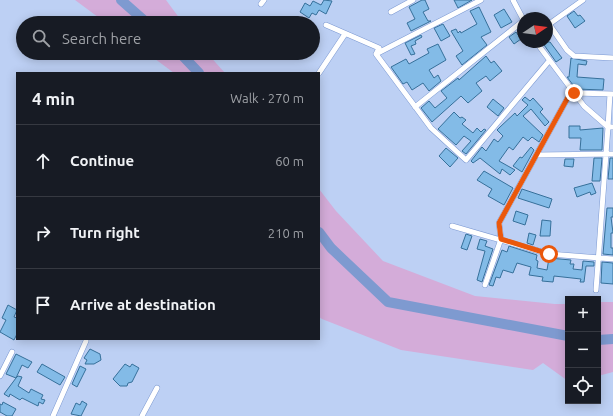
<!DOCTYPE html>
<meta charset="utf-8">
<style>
:root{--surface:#171b24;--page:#242831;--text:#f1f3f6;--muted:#9ea1a6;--line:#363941}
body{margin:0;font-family:Ubuntu,sans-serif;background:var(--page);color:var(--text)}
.controls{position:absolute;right:12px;bottom:12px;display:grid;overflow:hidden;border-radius:0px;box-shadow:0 2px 10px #0003}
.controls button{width:36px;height:36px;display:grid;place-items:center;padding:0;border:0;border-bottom:1px solid var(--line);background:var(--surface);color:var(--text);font:20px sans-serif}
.compass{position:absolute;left:517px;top:12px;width:36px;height:36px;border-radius:50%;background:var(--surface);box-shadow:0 2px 10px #0003;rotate:77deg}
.stop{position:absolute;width:12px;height:12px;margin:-9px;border:3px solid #ea580c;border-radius:50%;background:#fff}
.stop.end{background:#ea580c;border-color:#fff;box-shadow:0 1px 4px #0008}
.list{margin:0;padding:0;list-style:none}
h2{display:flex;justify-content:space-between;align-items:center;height:52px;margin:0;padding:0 16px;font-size:17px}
h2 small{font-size:13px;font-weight:400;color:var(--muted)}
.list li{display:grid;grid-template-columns:26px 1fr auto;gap:12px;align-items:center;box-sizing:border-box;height:72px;padding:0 16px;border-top:1px solid var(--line)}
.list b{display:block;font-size:15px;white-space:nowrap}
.list em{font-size:13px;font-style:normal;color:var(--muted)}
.icon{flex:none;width:22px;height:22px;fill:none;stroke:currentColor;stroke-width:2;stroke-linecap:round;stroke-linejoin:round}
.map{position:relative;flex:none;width:613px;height:416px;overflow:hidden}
.search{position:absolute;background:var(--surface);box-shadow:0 2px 10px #0003;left:16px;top:16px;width:304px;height:44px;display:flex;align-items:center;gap:10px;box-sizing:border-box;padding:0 14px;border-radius:22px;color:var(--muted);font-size:15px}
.panel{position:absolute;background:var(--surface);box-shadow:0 2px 10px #0003;left:16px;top:72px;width:304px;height:268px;border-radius:0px}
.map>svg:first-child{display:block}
.green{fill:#d4acd9}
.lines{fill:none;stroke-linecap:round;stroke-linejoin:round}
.river{stroke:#7e9ad0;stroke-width:10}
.building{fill:#83bbe7;stroke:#36709a}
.minor-casing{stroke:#7c99d2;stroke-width:6}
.minor{stroke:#fff;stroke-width:5}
.route{stroke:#ea580c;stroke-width:5}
</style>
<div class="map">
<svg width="613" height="416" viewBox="0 0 613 416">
<rect width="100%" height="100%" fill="#bdd0f4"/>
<!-- green -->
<path class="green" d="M75 0H166L183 23H106Z
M147 53H207L225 73H174Z
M319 189 336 211 383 261 475 296 555 304H568V381L543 363 533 370 401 350 322 319 319 317Z
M598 302H613V372L598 376Z"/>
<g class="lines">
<!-- river -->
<path class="river" d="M121 0 147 23
M180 53 199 73
M319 232 331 248 388 302 568 336
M598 340 613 339"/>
</g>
<!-- building -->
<path class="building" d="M324 0 332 1 326 14 319 10 316 15 312 13 309 18 300 12 305 3 310 6 313 1 321 5Z
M422 0H425L429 9 423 12 428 21H431L411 31 407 23 415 19 409 7Z
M454 0H472L458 8Z
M479 7 491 32 481 37 487 45 462 65 456 56 463 51 451 31 456 29 458 33 460 31 461 33 477 24 470 11Z
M504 9 512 22 501 28 494 15Z
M574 11 578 16 580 15 585 21 575 28 567 16Z
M443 24 450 36 441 41 434 28Z
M516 32 521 39 514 44 509 37Z
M421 35 422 37 415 41 416 44 411 46 415 54 411 55 405 43Z
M542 42H550L562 58 556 62Z
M438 44 446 60 429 70 434 78 438 75 441 81 429 91 423 83 412 90 407 82 403 84 391 67 406 59 409 64 429 53 427 49Z
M486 56 491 63 494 61 502 71 490 81 486 76 476 83 482 91 468 103 461 96 432 122 421 108 429 101 435 108 447 98 441 91 458 78 459 80Z
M571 58 587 61 586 65 578 64 577 77 604 79 603 90 576 89 567 77H569Z
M525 97 530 101 533 98 543 109 540 112 549 122 545 126 531 109 523 116 543 135 539 142 532 137 528 141 523 137 513 150 509 147 499 161 515 170 510 175 502 169 500 174 480 158 473 163 471 161 482 147 486 151 494 139 498 142 503 136 497 130 500 127 515 113 517 116 528 105 522 100Z
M493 99 504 108 498 116 487 107Z
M454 112 460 118 462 117 466 120 462 124 473 133 477 128 481 132 484 129 486 130 466 154 462 151 471 141 464 136 456 145 438 129Z
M569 126H580V130L603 128 602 150H580L581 138H569Z
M531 147 534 150 522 172 513 166 520 157 522 158Z
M446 148 458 158 450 167 439 156Z
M594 158H602L600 181H592Z
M610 158H613V179H608Z
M565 159H574L573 167 564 166Z
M484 171 513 188 504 205 488 196 492 189 477 180Z
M592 183 596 193 591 195 590 192 577 197 574 188Z
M522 189 552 199 549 208 518 198Z
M607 208H613V217H611L613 233H611V248H613V255L603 254Z
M516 211 528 215 525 225 513 221Z
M542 220 551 221 550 236H540Z
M529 233 536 235 533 245 527 243Z
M466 234 472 236 467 250 461 248Z
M480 239 487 241 485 246 493 249 482 282 477 280 485 251 477 249Z
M509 246 537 255 536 260 538 261 537 268 547 270 549 258 571 260 570 264H574L573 269 582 270 583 261 594 262V266H586L584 282H580L581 279 554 276 553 282 542 281 543 277 529 275 531 267 517 263 513 273 503 270 500 278 496 277 493 286 489 285 502 250 507 252Z
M602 262 613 263V284L601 283Z
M8 305 17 310 14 317 17 318V334L14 340 0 332 6 320 2 318Z
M90 349 100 354 101 360 94 364H85L87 360 84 358Z
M16 354 32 362 28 368 22 365 16 378 18 376 22 377 18 386 29 393 31 389 43 395 41 399 45 400 43 404 39 402 38 406 22 398 20 400 10 394 9 397 4 394 16 378 6 374Z
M42 364 65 377 60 385 37 372Z
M125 364 130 367 132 364 139 368 132 382 128 383 127 386H120L113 379Z
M80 366 86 369 77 387 72 384Z
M82 401 87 404 81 416 71 414 76 403 80 405Z
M3 402 16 409 12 416H7L0 412V404L2 405Z"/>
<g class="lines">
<defs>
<path id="minor" d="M513 0 523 19
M261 4 264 0
M391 12 413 0
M549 24 567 50 574 56 613 58
M326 25 379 48 376 54 431 128 466 160 549 61
M548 25 583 0
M536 42 584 106 608 127 596 290
M376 54 481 0
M319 73 345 34
M574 93 613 94
M610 94 608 127H613
M415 107 523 21
M537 155 613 154
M452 226 549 254 613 259
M485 285 501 239 499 223 572 90
M0 376 12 352
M53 416 86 341
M142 416 157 388"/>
</defs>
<!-- minor casing -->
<use href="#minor" class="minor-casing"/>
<!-- minor -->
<use href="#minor" class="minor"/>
</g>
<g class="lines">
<!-- route -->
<path class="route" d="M549 254 501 239 499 223 572 90 574 93"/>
</g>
</svg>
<div class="controls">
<button>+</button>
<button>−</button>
<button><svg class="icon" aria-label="locate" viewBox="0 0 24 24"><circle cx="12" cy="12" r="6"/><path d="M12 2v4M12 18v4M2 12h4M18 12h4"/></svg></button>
</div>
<svg class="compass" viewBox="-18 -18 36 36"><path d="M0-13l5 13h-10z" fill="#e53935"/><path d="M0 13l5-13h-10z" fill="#9ea1a6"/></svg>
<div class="stop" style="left:549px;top:254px"></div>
<div class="stop end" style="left:574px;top:93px"></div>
<div class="search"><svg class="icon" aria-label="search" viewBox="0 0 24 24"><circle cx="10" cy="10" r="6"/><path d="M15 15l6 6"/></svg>Search here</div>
<section class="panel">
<h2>4 min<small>Walk · 270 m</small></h2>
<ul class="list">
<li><svg class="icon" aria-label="ahead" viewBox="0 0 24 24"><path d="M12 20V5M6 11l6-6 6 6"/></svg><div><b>Continue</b></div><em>60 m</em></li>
<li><svg class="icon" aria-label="right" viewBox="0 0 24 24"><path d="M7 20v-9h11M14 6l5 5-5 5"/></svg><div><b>Turn right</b></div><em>210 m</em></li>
<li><svg class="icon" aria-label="arrive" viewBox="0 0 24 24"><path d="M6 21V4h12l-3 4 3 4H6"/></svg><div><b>Arrive at destination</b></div></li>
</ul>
</section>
</div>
